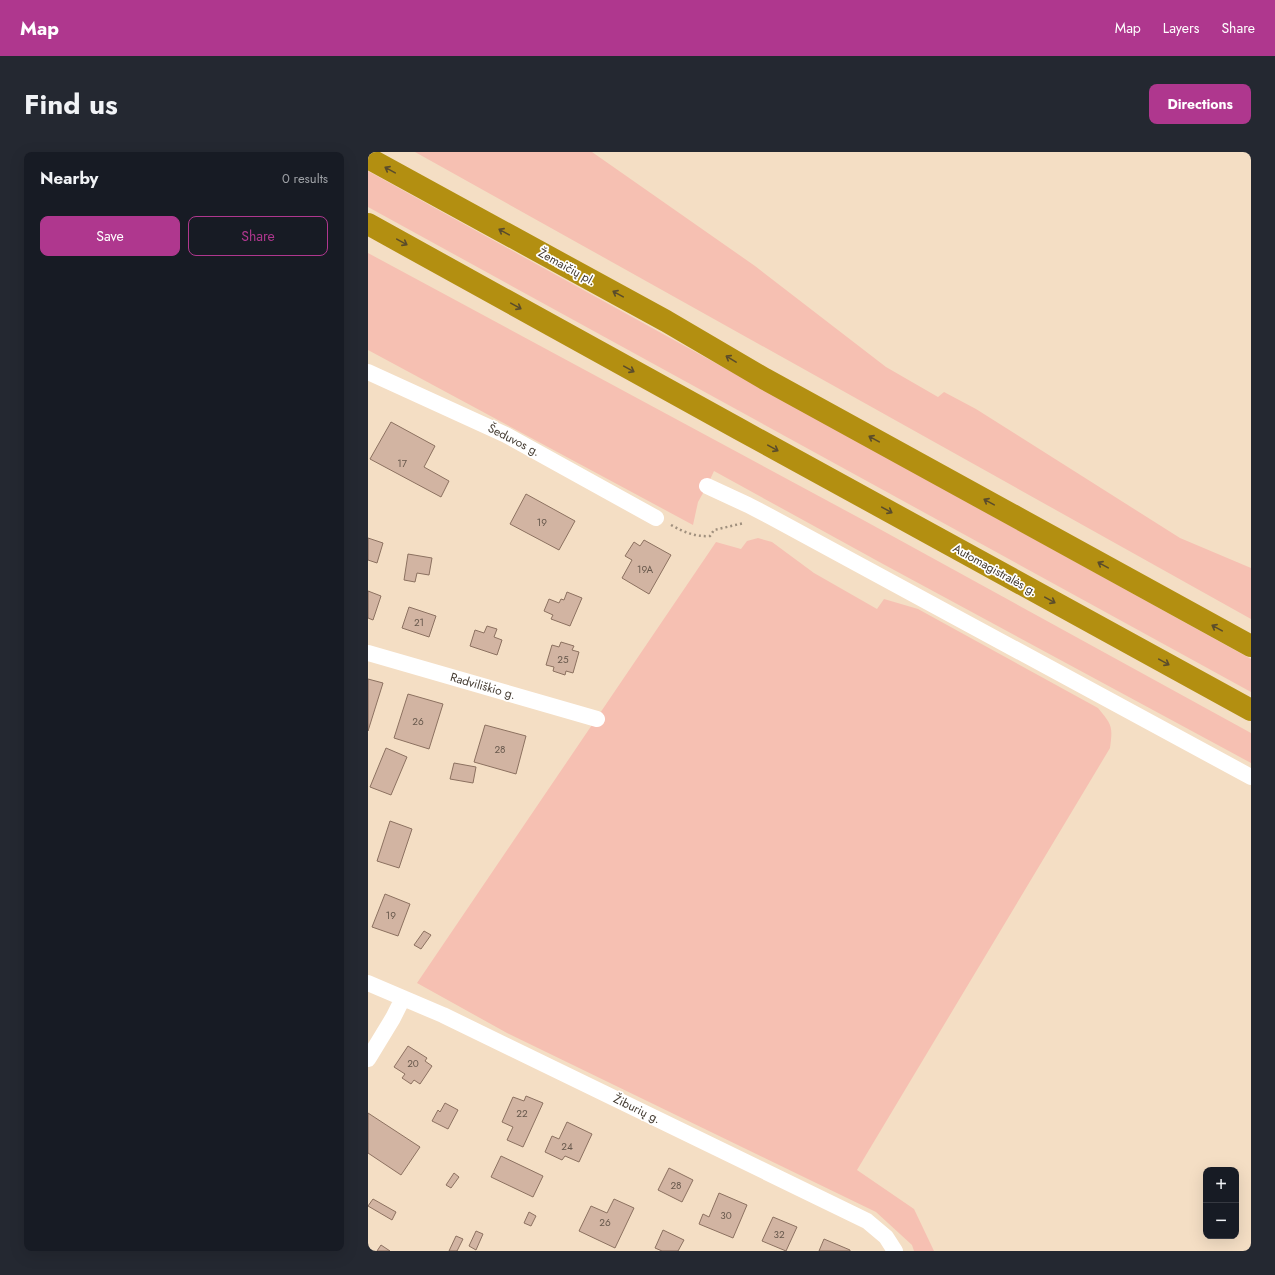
<!DOCTYPE html>
<meta charset="utf-8">
<style>
:root{--surface:#171b24;--page:#242831;--text:#f1f3f6;--muted:#9ea1a6;--line:#363941;--accent:#af378e}
body{margin:0;font-family:Jost,sans-serif;background:var(--page);color:var(--text)}
.controls{position:absolute;right:12px;bottom:12px;display:grid;overflow:hidden;border-radius:8px;box-shadow:0 4px 16px #0002}
.controls button{width:36px;height:36px;display:grid;place-items:center;padding:0;border:0;border-bottom:1px solid var(--line);background:var(--surface);color:var(--text);font:20px sans-serif}
.list{margin:0;padding:0;list-style:none}
h2{display:flex;justify-content:space-between;align-items:center;height:52px;margin:0;padding:0 16px;font-size:17px}
h2 small{font-size:13px;font-weight:400;color:var(--muted)}
.actions{display:flex;gap:8px;padding:12px 16px}
.actions a{flex:1;padding:9px 0;border:1px solid var(--accent);border-radius:8px;text-align:center;font-size:14px;color:var(--accent)}
.actions .main{background:var(--accent);color:#fff}
.map{position:relative;flex:none;width:883px;height:1099px;overflow:hidden;border-radius:8px}
header{display:flex;align-items:center;gap:24px;box-sizing:border-box;height:56px;padding:0 20px;background:var(--accent);color:#fff}
header strong{font-size:19px}
nav{display:flex;gap:22px;margin-inline-start:auto;font-size:14px}
.intro{display:flex;align-items:center;justify-content:space-between;box-sizing:border-box;height:96px;padding:0 24px}
h1{margin:0;font-size:28px}
.button{padding:10px 18px;border-radius:8px;background:var(--accent);color:#fff;font-size:14px;font-weight:700}
main{display:flex;gap:24px;padding:0 24px}
aside{flex:1;background:var(--surface);border-radius:8px;box-shadow:0 4px 16px #0002}
.map>svg:first-child{display:block}
.green{fill:#f6c0b2}
.building{fill:#d2b4a2;stroke:#8c7160}
.lines{fill:none;stroke-linecap:round;stroke-linejoin:round}
.path{stroke:#a0907e;stroke-width:2.5;stroke-dasharray:2 3;stroke-linecap:butt}
.street{stroke:#fff;stroke-width:16}
.highway{stroke:#b38f11;stroke-width:22}
.oneway{stroke:#5a4c2b}
.labels{text-anchor:middle;stroke-width:3.5;stroke-linejoin:round;paint-order:stroke}
.number-label{font-size:10px;fill:#68594d}
.street-label{font-size:12px;fill:#443b31;stroke:#fff}
</style>
<header>
<strong>Map</strong>
<nav><a>Map</a><a>Layers</a><a>Share</a></nav>
</header>
<div class="intro"><h1>Find us</h1><a class="button">Directions</a></div>
<main>
<aside>
<h2>Nearby<small>0 results</small></h2>
<ul class="list">
</ul>
<div class="actions"><a class="main">Save</a><a>Share</a></div>
</aside>
<div class="map">
<svg width="883" height="1099" viewBox="0 0 883 1099">
<rect width="100%" height="100%" fill="#f4dec4"/>
<!-- green -->
<path class="green" d="M47 0H224L387 114 518 215 570 245 576 240 608 257 812 386 883 416V467Z
M0 19 883 507V540L0 55Z
M0 101 497 369 883 581V611L515 412 346 319 339 334 330 350 325 373 0 198Z
M390 386 404 390 446 421 509 457 516 447 550 457 730 556C744 573 745 574 742 596L489 1018 546 1057 566 1099H546L544 1093 508 1060 139 881 49 831 348 390 373 397 379 389Z"/>
<!-- building -->
<path class="building" d="M23 270 67 294 56 315 81 329 73 345 2 307Z
M158 342 207 369 191 398 142 372Z
M0 386 15 391 9 411 0 408Z
M276 388 303 403 281 442 254 426 264 408 257 404 266 390 272 394Z
M40 402 64 406 61 423 49 421 47 430 36 428Z
M0 439 13 444 5 468 0 466Z
M199 440 214 446 202 474 183 467 185 463 176 459 181 447 191 451 193 447 196 448Z
M41 455 68 464 61 485 34 476Z
M119 474 129 477 126 485 134 488 129 503 102 494 107 478 116 481Z
M193 490 206 494 204 498 211 500 205 521 198 519 197 523 185 519 186 515 178 513 184 493 191 495Z
M0 527 15 531 0 579Z
M40 542 75 552 61 597 26 586Z
M117 573 158 584 148 622 106 610Z
M18 596 39 605 23 643 2 635Z
M86 611 108 615 105 631 82 627Z
M22 669 44 677 31 716 9 709Z
M17 742 42 752 30 784 4 775Z
M56 779 63 783 53 797 46 793Z
M40 894 59 906 57 909 64 914 52 932 46 928 43 932 34 926 37 922 26 915Z
M158 944 175 951 155 995 139 988 145 975 134 970 145 945 156 949Z
M77 951 90 958 80 977 64 969 70 958 72 960Z
M0 961 52 995 33 1023 0 1001Z
M199 970 224 982 211 1010 197 1004 194 1008 177 1000 184 984 191 987Z
M133 1004 175 1024 165 1045 123 1025Z
M301 1016 325 1028 314 1050 290 1038Z
M86 1021 91 1025 83 1036 78 1033Z
M351 1041 379 1053 365 1086 331 1072 335 1062 341 1065Z
M5 1047 28 1060 24 1068 0 1054Z
M246 1047 266 1056 247 1096 211 1079 223 1054 239 1061Z
M161 1060 168 1064 163 1074 156 1071Z
M405 1065 429 1075 418 1099 394 1089Z
M295 1078 316 1088 310 1099H294L287 1096Z
M108 1079 115 1082 108 1098 101 1094Z
M88 1084 95 1087 89 1099H81Z
M456 1087 482 1098V1099H451Z
M13 1093 22 1099H9Z"/>
<g class="lines">
<!-- path -->
<path class="path" d="M303 373C316 380 327 385 342 384L346 378 376 371"/>
<!-- street -->
<path class="street" d="M0 220 138 283 288 366
M339 334 380 353 403 365 883 625
M0 501 229 567
M0 831 75 863 499 1069 518 1085 527 1099
M0 907 25 866 35 846"/>
<!-- highway -->
<path class="highway" d="M0 6 298 169 397 227 883 494
M0 72 371 277 883 558"/>
</g>
<!-- one-way arrows -->
<defs><path id="oneway-shaft" d="M-6 0H5M1.5-3L5.5 0L1.5 3" fill="none" stroke-width="1.6" stroke-linecap="round" stroke-linejoin="round"/></defs>
<g class="oneway">
<use href="#oneway-shaft" transform="translate(22 18) rotate(-151)"/>
<use href="#oneway-shaft" transform="translate(136 80) rotate(-151)"/>
<use href="#oneway-shaft" transform="translate(34 90) rotate(29)"/>
<use href="#oneway-shaft" transform="translate(250 142) rotate(-151)"/>
<use href="#oneway-shaft" transform="translate(148 154) rotate(29)"/>
<use href="#oneway-shaft" transform="translate(363 207) rotate(-149)"/>
<use href="#oneway-shaft" transform="translate(261 217) rotate(29)"/>
<use href="#oneway-shaft" transform="translate(506 287) rotate(-151)"/>
<use href="#oneway-shaft" transform="translate(405 296) rotate(29)"/>
<use href="#oneway-shaft" transform="translate(621 350) rotate(-151)"/>
<use href="#oneway-shaft" transform="translate(519 358) rotate(29)"/>
<use href="#oneway-shaft" transform="translate(735 413) rotate(-151)"/>
<use href="#oneway-shaft" transform="translate(682 448) rotate(29)"/>
<use href="#oneway-shaft" transform="translate(849 476) rotate(-151)"/>
<use href="#oneway-shaft" transform="translate(796 510) rotate(29)"/>
</g>
<g class="labels">
<!-- number labels -->
<g class="number-label">
<text x="34" y="315">17</text>
<text x="174" y="374">19</text>
<text x="277" y="421">19A</text>
<text x="51" y="474">21</text>
<text x="195" y="511">25</text>
<text x="50" y="573">26</text>
<text x="132" y="601">28</text>
<text x="23" y="767">19</text>
<text x="45" y="915">20</text>
<text x="154" y="965">22</text>
<text x="199" y="998">24</text>
<text x="308" y="1037">28</text>
<text x="358" y="1067">30</text>
<text x="237" y="1074">26</text>
<text x="411" y="1086">32</text>
</g>
<!-- street labels -->
<g class="street-label">
<text transform="translate(199 115) rotate(29)" y="4">Žemaičių pl.</text>
<text transform="translate(146 288) rotate(27)" y="4">Šeduvos g.</text>
<text transform="translate(627 418) rotate(29)" y="4">Automagistralės g.</text>
<text transform="translate(115 534) rotate(16)" y="4">Radviliškio g.</text>
<text transform="translate(269 957) rotate(26)" y="4">Žiburių g.</text>
</g>
</g>
</svg>
<div class="controls">
<button>+</button>
<button>−</button>
</div>
</div>
</main>
